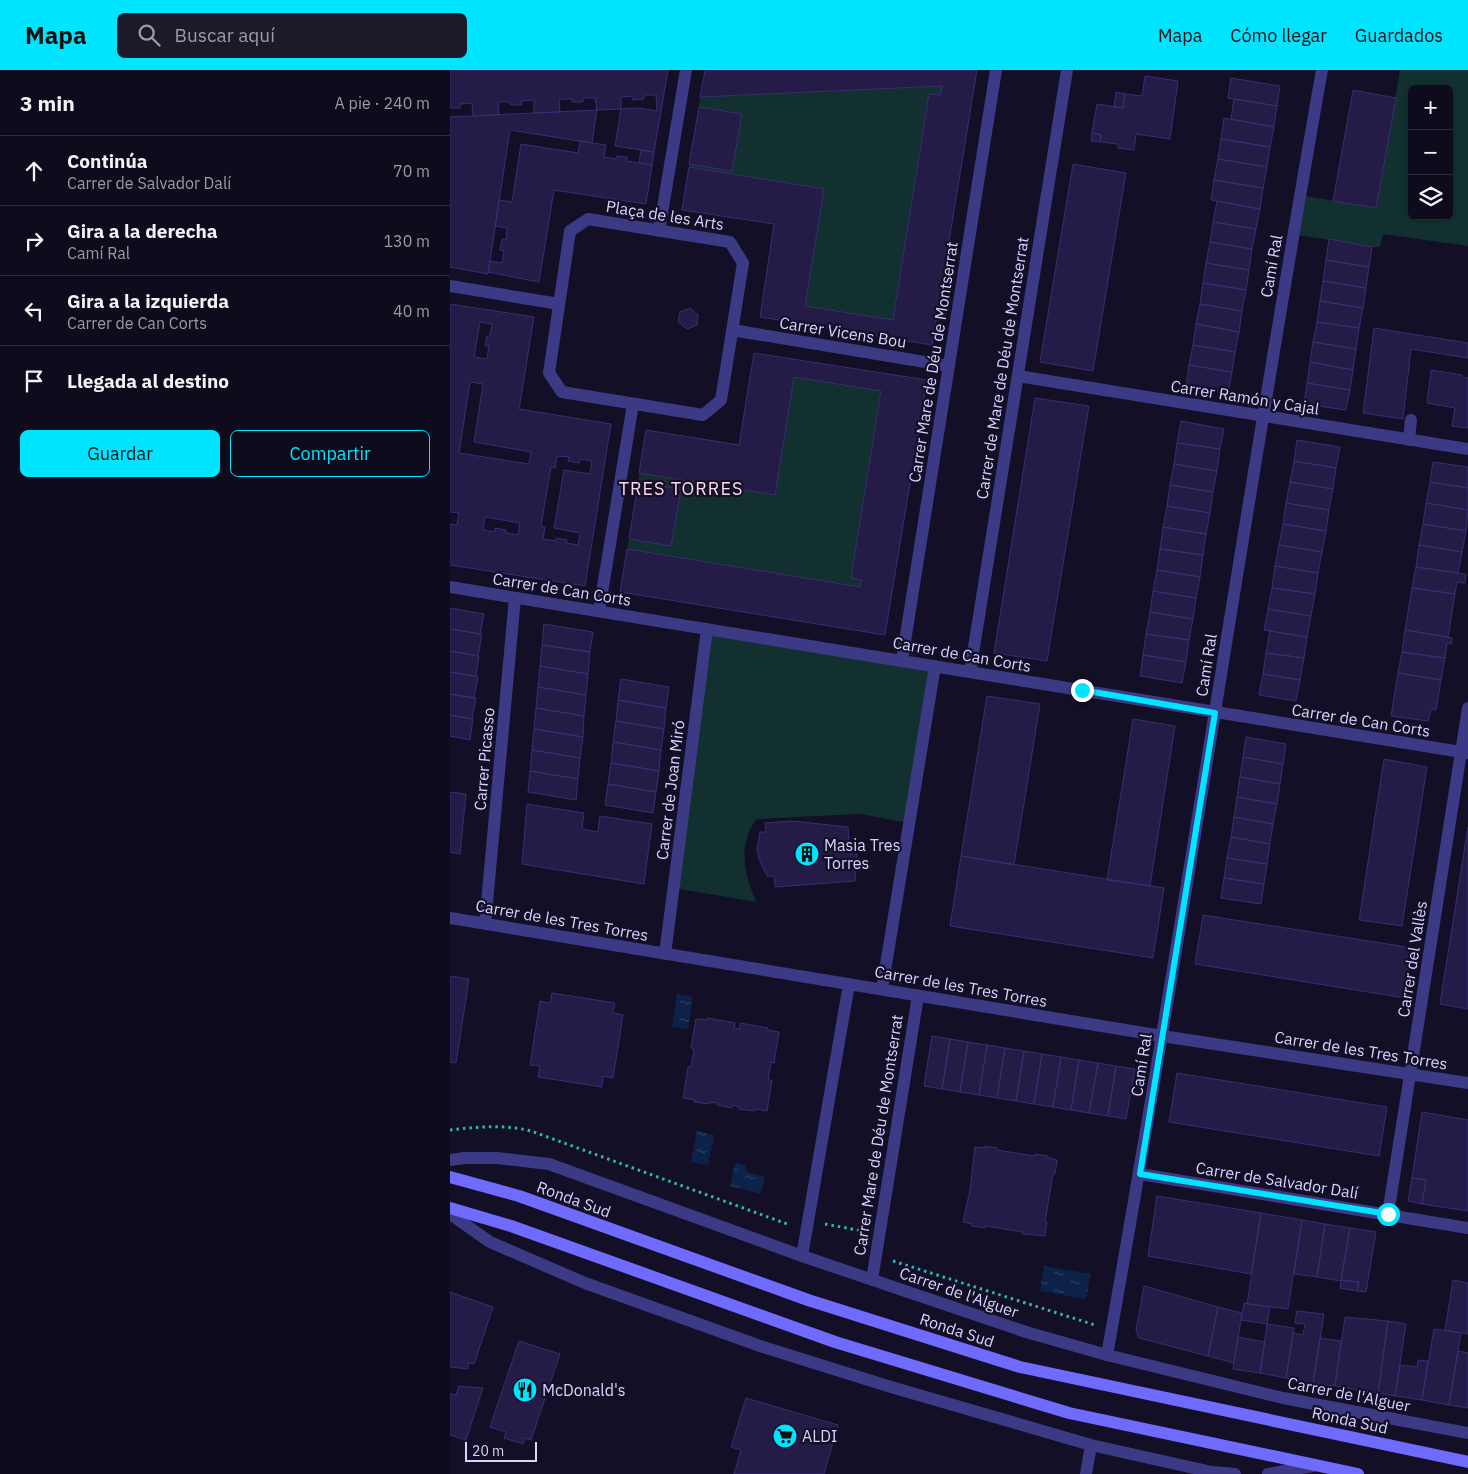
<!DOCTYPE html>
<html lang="es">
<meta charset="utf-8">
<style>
:root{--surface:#0e0b1c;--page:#1c1929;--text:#f1f3f6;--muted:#9b9ba3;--line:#2e2b3b;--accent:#00e5ff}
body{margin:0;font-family:"IBM Plex Sans",sans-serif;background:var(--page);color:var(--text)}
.controls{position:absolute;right:15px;top:15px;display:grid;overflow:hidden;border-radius:8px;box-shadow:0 1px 4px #0004}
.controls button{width:45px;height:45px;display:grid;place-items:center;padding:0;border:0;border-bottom:1px solid var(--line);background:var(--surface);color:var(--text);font:25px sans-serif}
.scale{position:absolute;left:15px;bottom:12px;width:72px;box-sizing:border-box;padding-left:5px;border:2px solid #d9d4ff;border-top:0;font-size:14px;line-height:18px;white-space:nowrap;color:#d9d4ff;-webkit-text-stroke:4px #130f26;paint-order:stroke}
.stop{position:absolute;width:15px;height:15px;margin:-11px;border:4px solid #00e5ff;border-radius:50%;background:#fff}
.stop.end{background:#00e5ff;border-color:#fff;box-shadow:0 1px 5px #0008}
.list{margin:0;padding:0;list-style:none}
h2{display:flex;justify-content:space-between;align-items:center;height:65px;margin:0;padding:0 20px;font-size:21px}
h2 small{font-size:16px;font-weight:400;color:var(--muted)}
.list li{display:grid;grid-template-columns:32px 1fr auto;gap:15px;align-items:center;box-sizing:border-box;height:70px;padding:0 20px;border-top:1px solid var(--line)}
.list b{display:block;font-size:19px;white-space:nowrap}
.list p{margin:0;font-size:16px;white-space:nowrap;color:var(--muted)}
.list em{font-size:16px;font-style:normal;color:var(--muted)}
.actions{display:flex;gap:10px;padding:15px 20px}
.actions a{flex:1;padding:11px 0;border:1px solid var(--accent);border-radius:8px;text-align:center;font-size:18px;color:var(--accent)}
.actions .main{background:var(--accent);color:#111}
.icon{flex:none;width:28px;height:28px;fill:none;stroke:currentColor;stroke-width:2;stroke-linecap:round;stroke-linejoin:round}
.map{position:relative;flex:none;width:1018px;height:1404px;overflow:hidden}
header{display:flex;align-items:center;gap:30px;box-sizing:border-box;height:70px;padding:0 25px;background:var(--accent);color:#111}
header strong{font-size:24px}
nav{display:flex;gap:28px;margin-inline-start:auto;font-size:18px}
.search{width:350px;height:45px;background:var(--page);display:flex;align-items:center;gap:12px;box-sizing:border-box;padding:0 18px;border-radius:8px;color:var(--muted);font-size:19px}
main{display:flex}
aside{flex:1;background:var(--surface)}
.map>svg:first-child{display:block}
.green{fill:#12302f;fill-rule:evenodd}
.water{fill:url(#water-ripples)}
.building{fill:#241b47;stroke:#3b2d73;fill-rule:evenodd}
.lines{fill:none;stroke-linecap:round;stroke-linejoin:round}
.path{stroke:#2fb8b0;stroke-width:3;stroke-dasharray:2.5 4;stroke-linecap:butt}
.lane{stroke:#3d3a85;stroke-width:12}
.street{stroke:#3d3a85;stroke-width:12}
.secondary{stroke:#6f6bff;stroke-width:12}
.route{stroke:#00e5ff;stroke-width:6}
.labels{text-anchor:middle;stroke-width:4.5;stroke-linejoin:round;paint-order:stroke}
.street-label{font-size:16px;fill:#d9d4ff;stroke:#130f26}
.poi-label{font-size:16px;fill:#d9d4ff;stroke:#130f26;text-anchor:start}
.neighbourhood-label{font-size:18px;letter-spacing:1px;fill:#ffd6f0;stroke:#130f26}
</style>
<header>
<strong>Mapa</strong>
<div class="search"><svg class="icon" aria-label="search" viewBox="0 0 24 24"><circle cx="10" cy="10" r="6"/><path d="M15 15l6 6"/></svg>Buscar aquí</div>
<nav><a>Mapa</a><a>Cómo llegar</a><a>Guardados</a></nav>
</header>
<main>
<aside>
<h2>3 min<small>A pie · 240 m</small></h2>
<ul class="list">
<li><svg class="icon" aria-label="ahead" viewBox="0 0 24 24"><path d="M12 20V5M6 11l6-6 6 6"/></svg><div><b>Continúa</b><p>Carrer de Salvador Dalí</p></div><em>70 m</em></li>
<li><svg class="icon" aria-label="right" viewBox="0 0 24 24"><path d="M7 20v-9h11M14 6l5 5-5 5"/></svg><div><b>Gira a la derecha</b><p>Camí Ral</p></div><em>130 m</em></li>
<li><svg class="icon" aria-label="left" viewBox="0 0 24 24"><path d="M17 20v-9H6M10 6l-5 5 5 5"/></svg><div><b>Gira a la izquierda</b><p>Carrer de Can Corts</p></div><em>40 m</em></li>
<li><svg class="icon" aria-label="arrive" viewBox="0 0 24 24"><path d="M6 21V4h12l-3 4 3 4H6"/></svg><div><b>Llegada al destino</b></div></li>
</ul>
<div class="actions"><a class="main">Guardar</a><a>Compartir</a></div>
</aside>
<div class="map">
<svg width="1018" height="1404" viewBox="0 0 1018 1404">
<defs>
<pattern id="water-ripples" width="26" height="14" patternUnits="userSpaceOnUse" patternTransform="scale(1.25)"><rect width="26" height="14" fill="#0c2248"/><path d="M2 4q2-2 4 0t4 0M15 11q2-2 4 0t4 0" fill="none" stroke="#2f4163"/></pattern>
</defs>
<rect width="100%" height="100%" fill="#130f26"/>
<!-- green -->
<path class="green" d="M950 0H1018V176L933 164 930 177H922L843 164 850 125 926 138ZM962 19H999V146H962Z
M492 16 490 25 479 24 443 250 355 236 374 119 239 97V94L292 44 249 37 250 27Z
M344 307 431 321 401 508 412 510 410 517 177 479 179 469 221 476 231 420 188 413 189 403 325 425Z
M257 559 485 596 459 753 410 744 307 749C287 772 294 807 307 832L224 818Z"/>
<!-- water -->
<path class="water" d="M227 924 243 927 238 959 222 957Z
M247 1061 264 1065 258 1095 241 1092Z
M285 1093 295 1095 297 1102 315 1107 310 1124 280 1116Z
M594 1196 641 1204 636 1229 590 1221Z"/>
<!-- building -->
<path class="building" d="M0 0H218L204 82 165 76 171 39 189 38 207 41 206 25H194V29L183 30V26L171 27V39L147 40 145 28H133V32H122V29H109L110 42 84 43V30L71 31 72 35H61L60 32H48L49 45 23 46 22 33 10 34V38H0Z
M255 0H527L482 275 310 247 324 154 232 140 239 97 374 119 355 236 443 250 479 24 490 25 492 16 250 27Z
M695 6 728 11 720 69 686 64 684 80 668 78V74L650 72 651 65 642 63 647 34 673 38 675 24 692 26Z
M781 8 830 16 827 36 778 28Z
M903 20 946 28 926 138 883 131Z
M666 22 675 24 673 38 664 37Z
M784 29 827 36 824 57 781 49Z
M249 37 292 44 282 101 239 94Z
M147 40 142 73 60 60 38 204 0 197V47Z
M774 48 824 57 820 77 771 69Z
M642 63 651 65 650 72 641 71Z
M771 69 820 77 817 97 768 89Z
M130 71 156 75 154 87 166 89 167 86 177 87V91L202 95 196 134 104 120 89 212 38 202 40 191 52 193 54 181 50 180 52 169 56 170 57 158 45 156 49 130 62 132 71 74 128 83Z
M191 80 204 82 202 95 189 93Z
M768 89 817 97 813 118 764 110Z
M623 94 676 103 643 301 590 292Z
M764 110 813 118 810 139 761 130Z
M767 131 810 139 806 159 763 152Z
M763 152 806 159 802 179 760 172Z
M879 169 922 177 919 197 876 190Z
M760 172 802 179 799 200 756 193Z
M876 190 919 197 916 218 873 211Z
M756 193 799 200 796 220 753 213Z
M873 211 916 218 913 238 870 231Z
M753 213 796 220 792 241 750 234Z
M870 231 913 238 909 258 867 252Z
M0 234 84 247 69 339 161 354 135 516 0 495V454L7 455 9 443 0 442ZM30 252 42 254 40 266H37L35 276H39L37 289 24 287ZM20 312 33 314 24 372 81 382 79 394 9 383ZM107 386 119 387 118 391 129 393 130 389 142 391 140 404 114 400 104 458 130 463 128 475 116 473 117 470 106 468V471L93 469 95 457 91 456 101 397 105 398ZM35 447 70 453 68 465 56 463V460L45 458V462L33 460Z
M750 234 792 241 789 262 746 254Z
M240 238 248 245 247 255 237 259 228 252 230 242Z
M867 252 909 258 906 279 863 272Z
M746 254 789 262 785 282 743 275Z
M924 258 1018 273V288L961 279 953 349 913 343Z
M863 272 906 279 903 300 860 292Z
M743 275 785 282 782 302 739 295Z
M304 283 477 310 435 565 170 522 177 479 410 517 412 510 401 508 431 321 344 307 325 425 189 403 196 360 289 375Z
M860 292 903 300 900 320 857 313Z
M739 295 782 302 778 324 736 316Z
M981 300 1012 305V307L1018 308V358L1002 356 1005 338 977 333Z
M857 313 900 320 896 340 854 334Z
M585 328 639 336 597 591 544 583Z
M731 351 774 359 770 379 727 373Z
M847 370 890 377 886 398 844 391Z
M727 373 770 379 767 401 724 394Z
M844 391 886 398 883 419 840 412Z
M983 392 1018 397V418L980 412Z
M724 394 767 401 763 422 720 415Z
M840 412 883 419 879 440 836 433Z
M980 412 1018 418V440L976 433Z
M188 413 231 419 221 476 179 469Z
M720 415 763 422 760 443 717 436Z
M836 433 879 440 876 461 833 454Z
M976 433 1018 440 1016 461 973 454Z
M717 436 760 443 756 464 713 457Z
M833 454 876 461 872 482 829 475Z
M973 454 1016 461 1012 482 969 475Z
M713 457 756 464 753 485 710 479Z
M829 475 872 482 868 503 825 496Z
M969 475 1012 482 1008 503 966 497Z
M710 479 753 485 750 507 707 500Z
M825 496 868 503 865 524 822 518Z
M966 497 1016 504 1015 513 1007 512 1005 524 962 518Z
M707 500 750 507 746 528 703 521Z
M822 518 865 524 861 546 818 539Z
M962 518 1005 524 998 567 955 560Z
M703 521 746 528 743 549 700 542Z
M0 538 34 544 30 564 0 559Z
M818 539 861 546 857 567 814 560Z
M700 542 743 549 739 570 696 564Z
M94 554 143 562 140 582 92 575Z
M0 559 32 564 28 586 0 581Z
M955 560 1002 568 1001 574 997 573 995 588 952 582Z
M820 561 857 567 854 588 816 583Z
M696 564 739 570 736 592 693 585Z
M92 575 140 582 138 604 90 596Z
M0 581 29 586 26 606 0 602Z
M952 582 995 588 991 610 948 603Z
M816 583 854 588 850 610 813 604Z
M693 585 736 592 732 613 690 606Z
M90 596 138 604 136 625 88 617Z
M0 602 28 607 24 628 0 624Z
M948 603 991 610 986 640 981 639 978 651 941 646Z
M813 604 850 610 846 631 809 625Z
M171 609 219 617 216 638 168 630Z
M88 617 136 625 134 646 86 638Z
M0 624 26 628 22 649 0 645Z
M537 626 590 634 564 795 511 786Z
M168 630 216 638 214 659 166 651Z
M86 638 134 646 133 667 84 659Z
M0 645 23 649 20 670 0 666Z
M683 649 725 656 700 816 657 810Z
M166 651 214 659 211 680 163 672Z
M84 659 133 667 130 688 82 680Z
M796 667 836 674 833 694 793 687Z
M163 672 211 680 209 701 161 693Z
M82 680 130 688 128 709 80 701Z
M793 687 833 694 830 714 790 707Z
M934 689 977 697 952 856 909 850Z
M161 693 209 701 206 722 158 714Z
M80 701 128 709 126 730 78 722Z
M790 707 830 714 827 734 787 727Z
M158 714 206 722 203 743 155 735Z
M0 722 16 724 10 784 0 782Z
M787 727 827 734 823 754 784 747Z
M77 734 134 743 132 759 148 762 150 746 202 754 194 814 72 794Z
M784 747 823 754 820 774 781 767Z
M342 751 398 757 400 784H407L405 811 325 817 324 806H317L309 789 307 779 310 762H316L315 753Z
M1018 757V939L990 934Z
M781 767 820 774 817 794 777 788Z
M511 786 714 818 703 888 500 856Z
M777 788 817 794 814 814 774 808Z
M774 808 814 814 811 834 771 828Z
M753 845 963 878 955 928 745 894Z
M0 906 19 909 6 993 0 992Z
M102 923 165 933 163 943 173 945 163 1008 153 1006 152 1017 88 1007 90 996 80 995 90 931 100 933Z
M257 948 285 953 284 958 290 959V953L318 958 317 960 329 962 324 993 321 992 318 1010H322L317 1041 305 1039V1041L289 1039V1037L282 1035V1038L267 1035V1033L260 1032V1034L244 1032 245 1030 233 1028 238 997H241L244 980 241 978 246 949 257 950Z
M482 966 500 969 492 1019 474 1016Z
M500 969 518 972 510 1022 492 1019Z
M518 972 537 975 529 1025 510 1022Z
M537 975 555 978 547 1028 529 1025Z
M555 978 574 981 566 1031 547 1028Z
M574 981 592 984 584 1034 566 1031Z
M592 984 611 987 603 1037 584 1034Z
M611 987 629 990 621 1040 603 1037Z
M629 990 648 993 639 1043 621 1040Z
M648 993 666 996 658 1046 639 1043Z
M666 996 685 999 676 1049 658 1046Z
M727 1003 937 1037 929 1086 719 1052Z
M972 1042 1018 1050V1141L972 1134 976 1110 962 1108Z
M535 1076 547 1078V1080L585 1086V1084L598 1086V1088L607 1090 605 1104H603L595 1152H597L595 1166 572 1164 573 1162 535 1156V1158L522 1156V1154L513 1152 520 1120 525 1077 535 1078Z
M962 1108 976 1110 972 1134 958 1131Z
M707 1126 811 1143 801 1204 698 1186Z
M811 1143 852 1150 838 1239 797 1234Z
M852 1150 875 1154 867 1207 844 1204Z
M875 1154 900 1158 891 1211 867 1207Z
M900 1158 926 1162 916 1222 907 1221 909 1212 891 1210Z
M891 1210 909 1212 907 1221 890 1218Z
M1003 1210 1018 1213V1264L995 1260Z
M694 1216 768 1237 758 1286 689 1268 686 1260Z
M0 1222 43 1237 24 1294 18 1293V1299L0 1297Z
M794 1233 820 1237 817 1254 791 1250Z
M768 1237 792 1243 784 1293 758 1286Z
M847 1241 874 1244 863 1313 836 1308 843 1263 853 1265 855 1254 845 1253Z
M895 1247 938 1251 928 1323 885 1316Z
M938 1251 956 1254 945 1326 928 1323Z
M817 1254 844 1258 836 1308 810 1303Z
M984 1259 1011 1263 999 1335 972 1330Z
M788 1267 815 1272 810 1303 783 1299Z
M870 1268 891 1271 885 1316 863 1313Z
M69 1271 110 1284 81 1370 75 1368 73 1374 54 1368 56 1362 40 1357Z
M1008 1281 1018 1283V1338L999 1335Z
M968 1290 978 1291 972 1330 945 1326 950 1295 967 1297Z
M9 1316 33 1318 16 1370 0 1365V1324L6 1325Z
M296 1328 388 1355 374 1404H284L291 1380 281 1377Z"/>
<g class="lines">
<!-- path -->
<path class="path" d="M0 1060C27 1057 54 1054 81 1061L340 1155
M375 1154 413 1161
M443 1191 645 1255"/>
<!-- lane -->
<path class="lane" d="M959 370 961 350"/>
<!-- street -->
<path class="street" d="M138 149 280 172 293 193 271 330 253 345 112 322 99 303 120 161Z
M209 161 236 0
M0 216 109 234
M282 260 499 296
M568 306 1018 379
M0 517C339 573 679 628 1018 683
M149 541 183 334
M452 590 546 0
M520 602 617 0
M0 848 712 966 1018 1013
M35 854 65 528
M215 884 257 559
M432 919 485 596
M0 1090 14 1088H47L99 1094 352 1186 576 1262 657 1285 833 1328 1018 1363
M690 1104 1018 1158
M0 1144 40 1172 135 1213 313 1277 441 1317 641 1375 762 1402 785 1404
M938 1144 1018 638
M352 1186 399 914
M422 1210 468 926
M657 1285C734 857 796 428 872 0
M636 1404 641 1375
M818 1404 863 1396"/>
<!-- secondary -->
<path class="secondary" d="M0 1107 69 1126 358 1230 570 1297 1018 1392
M0 1138 61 1156 385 1272 619 1343 908 1404"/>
</g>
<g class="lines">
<!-- route -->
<path class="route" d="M632 620 765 643 690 1104 938 1144"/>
</g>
<!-- icons -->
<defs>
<symbol id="building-disc" viewBox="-11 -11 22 22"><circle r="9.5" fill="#00e5ff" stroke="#130f26"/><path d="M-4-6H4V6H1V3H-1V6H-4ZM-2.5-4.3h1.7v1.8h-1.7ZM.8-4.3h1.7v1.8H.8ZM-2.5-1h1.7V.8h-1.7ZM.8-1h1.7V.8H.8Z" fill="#111"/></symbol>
<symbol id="restaurant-disc" viewBox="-11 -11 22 22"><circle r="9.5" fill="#00e5ff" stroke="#130f26"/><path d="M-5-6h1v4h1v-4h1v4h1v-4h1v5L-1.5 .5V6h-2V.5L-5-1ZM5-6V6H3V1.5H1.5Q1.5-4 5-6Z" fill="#111"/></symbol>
<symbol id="supermarket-disc" viewBox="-11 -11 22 22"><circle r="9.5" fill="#00e5ff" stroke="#130f26"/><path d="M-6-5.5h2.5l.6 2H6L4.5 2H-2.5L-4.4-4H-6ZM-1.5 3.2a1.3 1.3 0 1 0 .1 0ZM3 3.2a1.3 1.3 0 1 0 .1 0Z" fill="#111"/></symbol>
</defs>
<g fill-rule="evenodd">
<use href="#building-disc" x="343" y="770" width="28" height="28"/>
<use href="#restaurant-disc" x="61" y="1306" width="28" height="28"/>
<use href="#supermarket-disc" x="321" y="1352" width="28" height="28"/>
</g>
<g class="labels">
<!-- street labels -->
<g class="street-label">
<text transform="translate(215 145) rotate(9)" y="6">Plaça de les Arts</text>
<text transform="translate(821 196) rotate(-80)" y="6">Camí Ral</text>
<text transform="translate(393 262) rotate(9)" y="6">Carrer Vicens Bou</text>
<text transform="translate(483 292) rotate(-81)" y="6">Carrer Mare de Déu de Montserrat</text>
<text transform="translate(552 298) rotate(-81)" y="6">Carrer de Mare de Déu de Montserrat</text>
<text transform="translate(795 327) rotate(9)" y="6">Carrer Ramón y Cajal</text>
<text transform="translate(112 519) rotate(9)" y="6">Carrer de Can Corts</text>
<text transform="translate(512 584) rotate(10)" y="6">Carrer de Can Corts</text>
<text transform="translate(756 595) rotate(-81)" y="6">Camí Ral</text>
<text transform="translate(911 650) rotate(9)" y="6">Carrer de Can Corts</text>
<text transform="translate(34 689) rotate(-85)" y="6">Carrer Picasso</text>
<text transform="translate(220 720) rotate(-83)" y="6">Carrer de Joan Miró</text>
<text transform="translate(112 850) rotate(10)" y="6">Carrer de les Tres Torres</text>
<text transform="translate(962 889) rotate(-81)" y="6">Carrer del Vallès</text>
<text transform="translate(511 916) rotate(10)" y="6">Carrer de les Tres Torres</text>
<text transform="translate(911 980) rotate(9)" y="6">Carrer de les Tres Torres</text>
<text transform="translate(691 995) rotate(-81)" y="6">Camí Ral</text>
<text transform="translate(428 1065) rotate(-81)" y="6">Carrer Mare de Déu de Montserrat</text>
<text transform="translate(827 1110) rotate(9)" y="6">Carrer de Salvador Dalí</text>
<text transform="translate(124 1129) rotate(20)" y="6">Ronda Sud</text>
<text transform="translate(509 1222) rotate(19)" y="6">Carrer de l'Alguer</text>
<text transform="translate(507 1260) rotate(18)" y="6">Ronda Sud</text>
<text transform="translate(899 1324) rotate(11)" y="6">Carrer de l'Alguer</text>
<text transform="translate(900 1350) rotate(12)" y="6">Ronda Sud</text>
</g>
<!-- poi labels -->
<g class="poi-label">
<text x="374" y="781">Masia Tres<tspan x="374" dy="18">Torres</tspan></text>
<text x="92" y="1326">McDonald's</text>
<text x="352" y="1372">ALDI</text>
</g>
<!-- neighbourhood labels -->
<g class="neighbourhood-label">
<text x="231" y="425">TRES TORRES</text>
</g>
</g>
</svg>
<div class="controls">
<button>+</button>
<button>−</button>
<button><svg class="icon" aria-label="layers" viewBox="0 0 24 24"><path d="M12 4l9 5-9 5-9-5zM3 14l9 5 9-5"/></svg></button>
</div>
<div class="scale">20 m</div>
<div class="stop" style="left:938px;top:1144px"></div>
<div class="stop end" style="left:632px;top:620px"></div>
</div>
</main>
